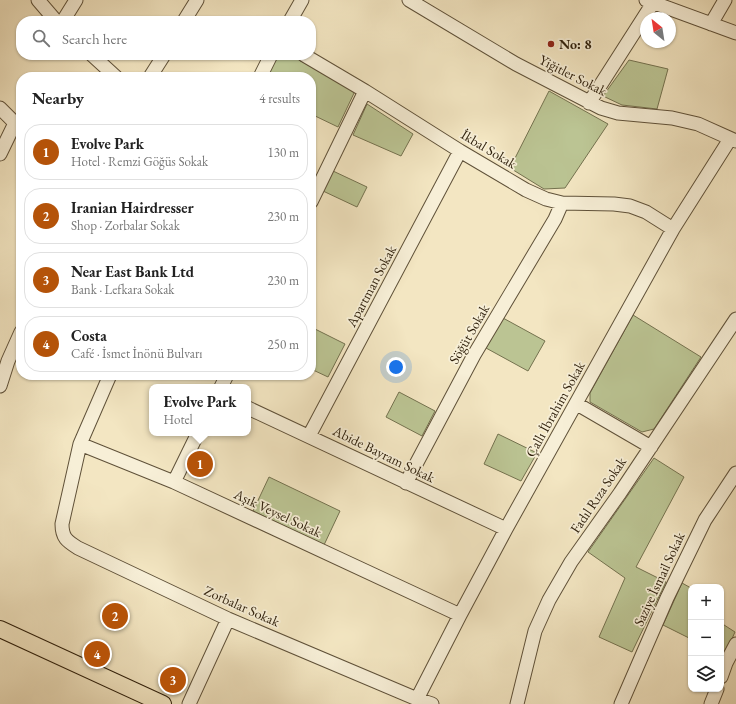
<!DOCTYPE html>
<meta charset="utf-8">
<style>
:root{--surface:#fff;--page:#f2f2f2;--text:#222;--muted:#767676;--line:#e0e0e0;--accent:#b45309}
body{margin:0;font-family:"EB Garamond",serif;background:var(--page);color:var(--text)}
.controls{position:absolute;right:12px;bottom:12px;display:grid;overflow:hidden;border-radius:8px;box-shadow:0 1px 3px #0004}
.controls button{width:36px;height:36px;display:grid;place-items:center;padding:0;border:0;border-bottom:1px solid var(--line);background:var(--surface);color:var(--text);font:20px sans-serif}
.compass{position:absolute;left:640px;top:12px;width:36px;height:36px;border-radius:50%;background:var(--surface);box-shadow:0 1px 3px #0004;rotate:330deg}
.you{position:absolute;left:396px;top:367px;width:14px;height:14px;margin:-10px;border:3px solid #fff;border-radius:50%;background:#1a73e8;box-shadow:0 0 0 6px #1a73e833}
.badge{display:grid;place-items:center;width:26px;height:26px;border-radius:50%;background:var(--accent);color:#fff;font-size:13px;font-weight:700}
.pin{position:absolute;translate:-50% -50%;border:2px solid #fff;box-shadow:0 1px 4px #0006}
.popup{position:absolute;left:149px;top:384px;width:102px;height:52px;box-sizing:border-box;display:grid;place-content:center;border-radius:8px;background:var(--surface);filter:drop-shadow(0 1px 3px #0005);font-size:13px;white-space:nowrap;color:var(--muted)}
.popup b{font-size:15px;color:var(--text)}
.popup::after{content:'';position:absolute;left:50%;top:100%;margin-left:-8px;border:8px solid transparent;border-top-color:var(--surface)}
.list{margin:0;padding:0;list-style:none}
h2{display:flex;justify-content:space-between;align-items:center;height:52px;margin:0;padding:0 16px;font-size:17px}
h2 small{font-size:13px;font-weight:400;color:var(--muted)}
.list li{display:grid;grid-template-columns:26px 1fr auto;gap:12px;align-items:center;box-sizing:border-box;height:56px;margin:0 8px 8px;padding:0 8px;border:1px solid var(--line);border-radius:16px}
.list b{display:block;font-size:15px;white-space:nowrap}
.list p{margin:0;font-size:13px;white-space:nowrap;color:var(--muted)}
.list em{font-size:13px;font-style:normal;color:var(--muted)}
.icon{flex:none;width:22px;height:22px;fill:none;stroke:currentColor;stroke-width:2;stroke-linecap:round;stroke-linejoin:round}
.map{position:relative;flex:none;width:736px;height:704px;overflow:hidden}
.search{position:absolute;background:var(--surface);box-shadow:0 1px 3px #0004;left:16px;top:16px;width:300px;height:44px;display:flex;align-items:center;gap:10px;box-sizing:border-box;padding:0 14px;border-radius:16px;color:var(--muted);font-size:15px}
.panel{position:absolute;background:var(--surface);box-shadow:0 1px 3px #0004;left:16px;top:72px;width:300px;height:308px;border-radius:16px}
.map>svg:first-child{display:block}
.green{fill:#bbc493;stroke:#74724f}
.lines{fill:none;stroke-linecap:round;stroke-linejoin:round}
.minor-casing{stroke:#5f5139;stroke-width:15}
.major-casing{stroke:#2e1f0b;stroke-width:18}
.minor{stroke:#f7efd7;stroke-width:13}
.major{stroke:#f3e6c2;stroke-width:16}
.poi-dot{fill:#8f2418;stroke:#f7efd7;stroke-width:1.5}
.labels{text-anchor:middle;stroke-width:3.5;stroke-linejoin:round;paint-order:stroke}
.poi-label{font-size:14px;font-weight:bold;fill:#2e1f0b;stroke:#f7efd7;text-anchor:start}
.street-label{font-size:14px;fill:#2e1f0b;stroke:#f7efd7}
</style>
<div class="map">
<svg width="736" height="704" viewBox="0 0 736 704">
<rect width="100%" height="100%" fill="#f3e6c2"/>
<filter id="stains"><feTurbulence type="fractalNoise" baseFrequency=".005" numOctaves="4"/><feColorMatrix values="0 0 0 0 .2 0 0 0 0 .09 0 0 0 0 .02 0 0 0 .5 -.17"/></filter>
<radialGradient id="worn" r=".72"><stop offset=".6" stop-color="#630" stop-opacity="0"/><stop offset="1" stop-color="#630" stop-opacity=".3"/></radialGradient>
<!-- green -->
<path class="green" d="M278 55H290L355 91 338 127 311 114V77H266Z
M629 60 668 69 657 109 622 105 603 96Z
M549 91 608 124 565 188 544 189 510 168Z
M367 104 413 134 401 156 353 135Z
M333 171 367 187 357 207 323 191Z
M633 315 701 357 654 429 642 432 590 402V393Z
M503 318 545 341 528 371 486 348Z
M311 327 345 344 328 377 311 369Z
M399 392 435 411 422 436 386 417Z
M498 434 537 453 521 481 484 464Z
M654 458 684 477 636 567 666 582 632 652 599 637 625 578 588 552Z
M269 477 340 511 324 545 253 511Z
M682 583 691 588V639L663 625Z
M721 623 735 632 721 663Z"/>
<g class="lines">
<defs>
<path id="minor" d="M38 0 56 21
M409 0 516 64 601 108 618 113 672 118 698 124 736 141
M646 0 736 33
M63 21 76 0
M184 21 197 0
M290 21 302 0
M711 24 725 0
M92 55 116 77
M304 55 365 91 460 151 526 190 546 199 562 203 614 204 630 206 646 212 673 229
M150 77 164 55
M260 77 271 55
M589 103 653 3
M0 108 21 129
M0 154 15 123
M311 202 365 91
M110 375 80 444 62 524C62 538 67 541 78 548L228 619 417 699 432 704
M0 386 8 361 21 332
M221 387 227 375
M577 404 651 447
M248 408 506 529
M309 436 460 151
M80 444 174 482 460 615
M174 482 198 433
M406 483 474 355 555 219 562 203
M721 677 726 663 736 644
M417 699 460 615 506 529 673 229 730 139
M189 704 228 619
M517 704 535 631 549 600 571 562 620 493 736 319
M621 704 667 598 705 520 736 473
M711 704 717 689"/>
<path id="major" d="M0 629 163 704"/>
</defs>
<!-- minor casing -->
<use href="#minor" class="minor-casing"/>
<!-- major casing -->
<use href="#major" class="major-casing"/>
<!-- minor -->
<use href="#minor" class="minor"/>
<!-- major -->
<use href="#major" class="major"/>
</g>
<!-- markers -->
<circle class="poi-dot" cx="551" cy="44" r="4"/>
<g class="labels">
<!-- poi labels -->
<g class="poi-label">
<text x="559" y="49">No: 8</text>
</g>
<!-- street labels -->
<g class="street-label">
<text transform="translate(573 75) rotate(27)" y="5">Yiğitler Sokak</text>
<text transform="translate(489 149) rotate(31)" y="5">İkbal Sokak</text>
<text transform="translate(371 286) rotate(-62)" y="5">Apartman Sokak</text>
<text transform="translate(469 334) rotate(-60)" y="5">Söğüt Sokak</text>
<text transform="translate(555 409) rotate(-61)" y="5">Çallı İbrahim Sokak</text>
<text transform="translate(384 454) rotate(26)" y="5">Abide Bayram Sokak</text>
<text transform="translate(598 495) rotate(-56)" y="5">Fadıl Rıza Sokak</text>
<text transform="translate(278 513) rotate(25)" y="5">Aşık Veysel Sokak</text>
<text transform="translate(659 579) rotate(-65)" y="5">Saziye İsmail Sokak</text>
<text transform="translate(242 606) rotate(24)" y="5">Zorbalar Sokak</text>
</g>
</g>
<rect width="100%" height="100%" filter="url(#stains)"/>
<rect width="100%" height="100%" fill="url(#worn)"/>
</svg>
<div class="controls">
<button>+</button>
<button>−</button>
<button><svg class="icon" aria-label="layers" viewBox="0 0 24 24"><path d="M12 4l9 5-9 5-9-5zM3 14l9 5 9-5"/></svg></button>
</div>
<svg class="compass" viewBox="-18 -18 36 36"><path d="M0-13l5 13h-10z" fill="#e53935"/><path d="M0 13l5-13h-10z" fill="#767676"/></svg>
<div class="you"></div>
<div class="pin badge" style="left:200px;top:464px">1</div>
<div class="popup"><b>Evolve Park</b>Hotel</div>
<div class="pin badge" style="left:115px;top:616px">2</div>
<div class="pin badge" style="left:173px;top:680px">3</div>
<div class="pin badge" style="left:97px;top:654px">4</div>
<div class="search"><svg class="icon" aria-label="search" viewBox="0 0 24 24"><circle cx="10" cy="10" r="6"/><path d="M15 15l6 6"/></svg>Search here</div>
<section class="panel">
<h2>Nearby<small>4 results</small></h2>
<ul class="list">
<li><span class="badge">1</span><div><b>Evolve Park</b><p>Hotel · Remzi Göğüs Sokak</p></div><em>130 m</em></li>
<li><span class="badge">2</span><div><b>Iranian Hairdresser</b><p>Shop · Zorbalar Sokak</p></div><em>230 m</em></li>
<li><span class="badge">3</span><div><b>Near East Bank Ltd</b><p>Bank · Lefkara Sokak</p></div><em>230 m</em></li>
<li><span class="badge">4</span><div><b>Costa</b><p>Café · İsmet İnönü Bulvarı</p></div><em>250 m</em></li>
</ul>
</section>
</div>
